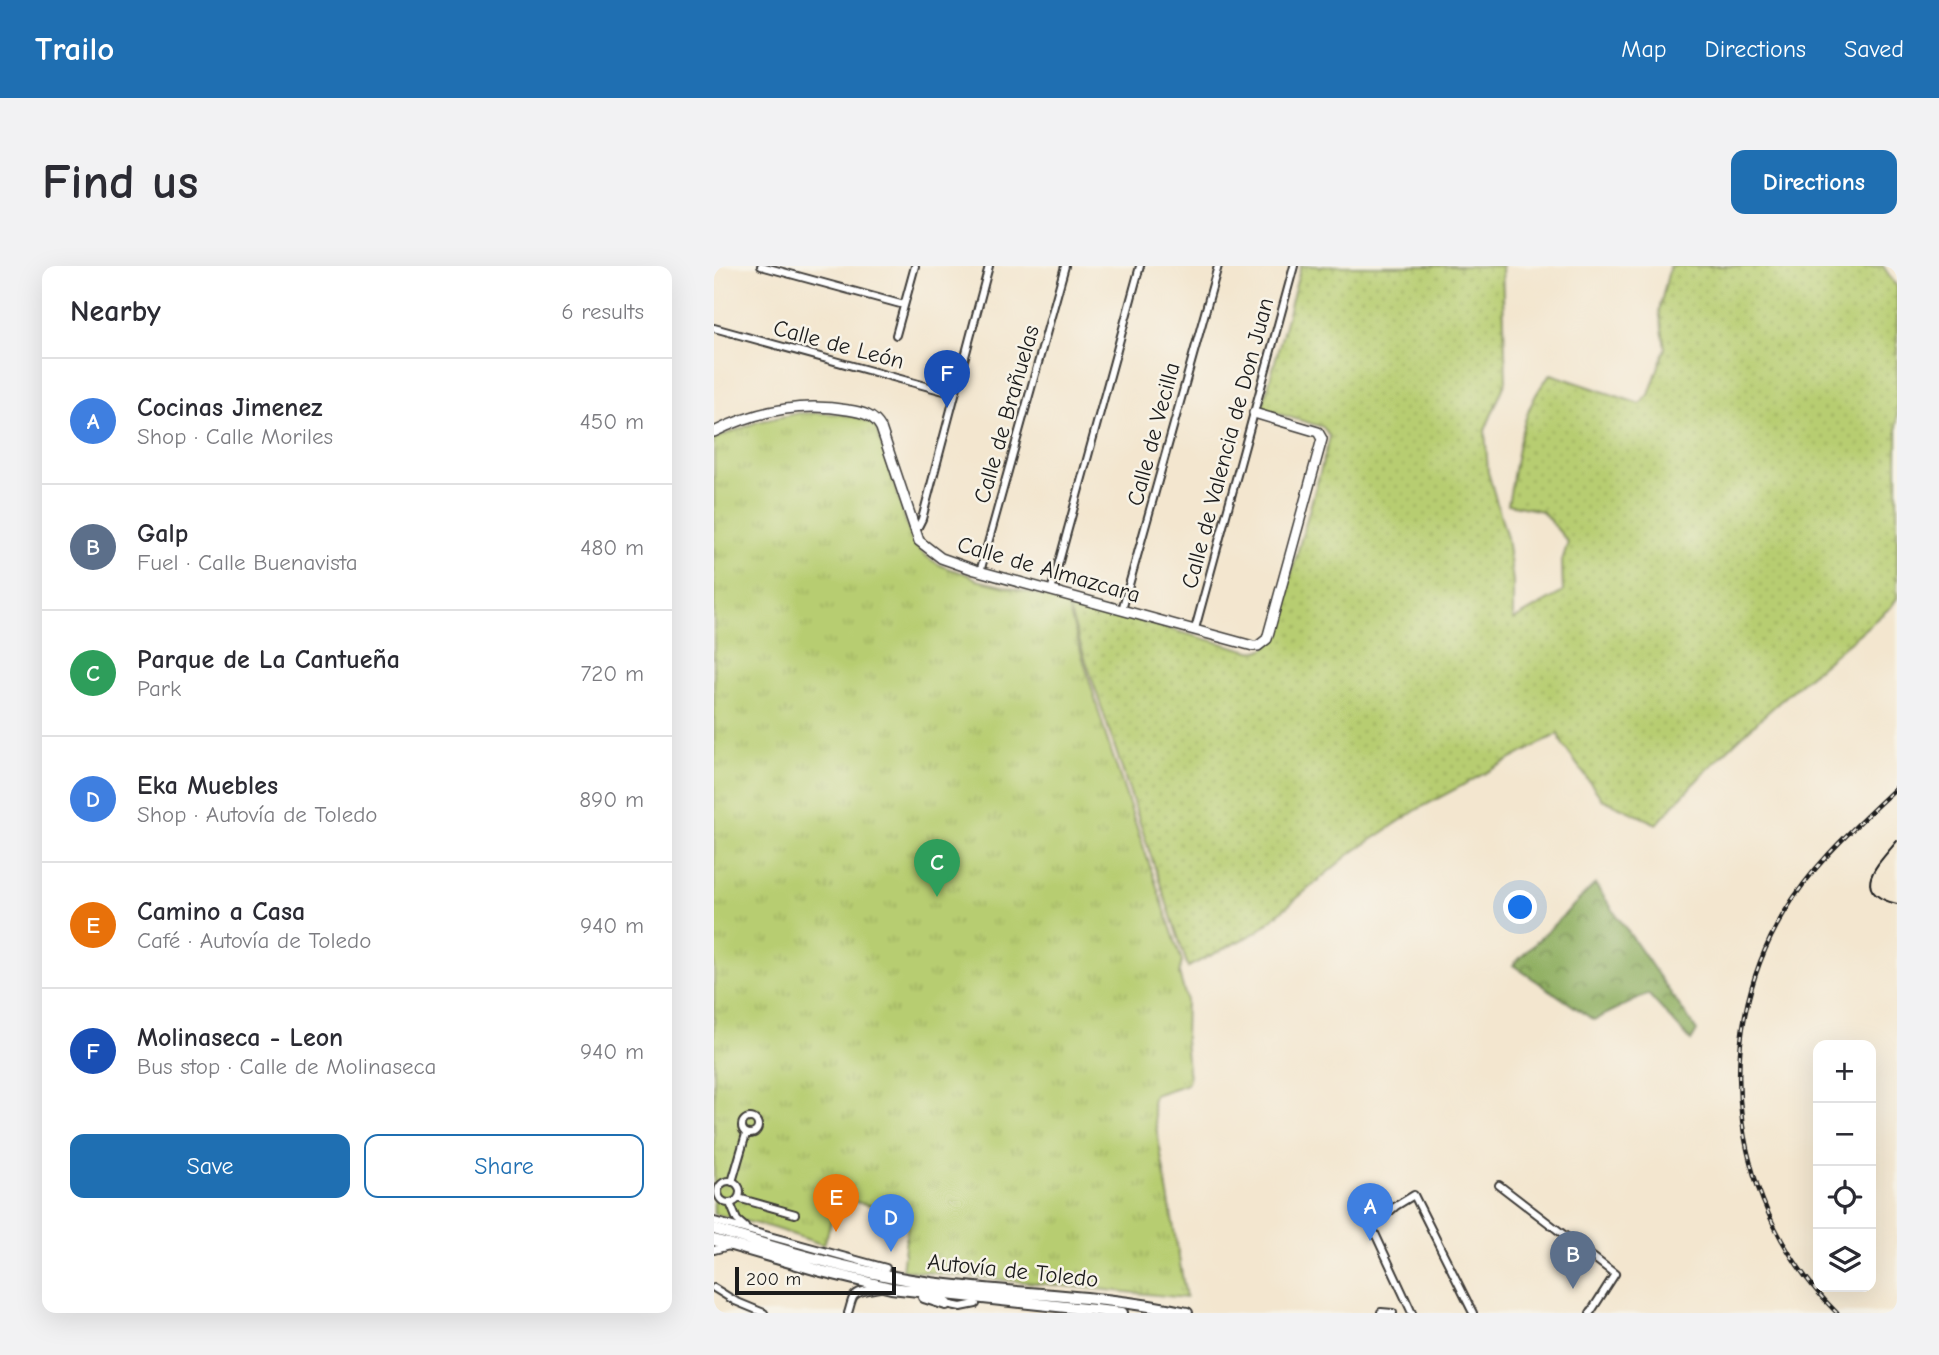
<!DOCTYPE html>
<meta charset="utf-8">
<style>
:root{--surface:#fff;--page:#f2f2f3;--text:#2b2b33;--muted:#7c7c81;--line:#e1e1e2;--accent:#1f6fb2}
body{margin:0;font-family:"Comic Neue",sans-serif;background:var(--page);color:var(--text)}
.controls{position:absolute;right:21px;bottom:21px;display:grid;overflow:hidden;border-radius:14px;box-shadow:0 7px 28px #0002}
.controls button{width:63px;height:63px;display:grid;place-items:center;padding:0;border:0;border-bottom:2px solid var(--line);background:var(--surface);color:var(--text);font:35px sans-serif}
.scale{position:absolute;left:21px;bottom:18px;width:161px;box-sizing:border-box;padding-left:7px;border:4px solid #1c1c1c;border-top:0;font-size:19px;line-height:24px;white-space:nowrap;color:#1c1c1c;-webkit-text-stroke:5px #f7f3e8;paint-order:stroke}
.you{position:absolute;left:807px;top:642px;width:24px;height:24px;margin:-18px;border:5px solid #fff;border-radius:50%;background:#1a73e8;box-shadow:0 0 0 10px #1a73e833}
.badge{display:grid;place-items:center;width:46px;height:46px;border-radius:50%;background:var(--accent);color:#fff;font-size:23px;font-weight:700}
.pin{position:absolute;translate:-50% -58px;filter:drop-shadow(0 2px 4px #0008)}
.pin::after{content:'';position:absolute;top:37px;width:24px;height:21px;background:inherit;clip-path:polygon(0 0,100% 0,50% 100%)}
.list{margin:0;padding:0;list-style:none}
h2{display:flex;justify-content:space-between;align-items:center;height:91px;margin:0;padding:0 28px;font-size:30px}
h2 small{font-size:23px;font-weight:400;color:var(--muted)}
.list li{display:grid;grid-template-columns:46px 1fr auto;gap:21px;align-items:center;box-sizing:border-box;height:126px;padding:0 28px;border-top:2px solid var(--line)}
.list b{display:block;font-size:26px;white-space:nowrap}
.list p{margin:0;font-size:23px;white-space:nowrap;color:var(--muted)}
.list em{font-size:23px;font-style:normal;color:var(--muted)}
.actions{display:flex;gap:14px;padding:21px 28px}
.actions a{flex:1;padding:16px 0;border:2px solid var(--accent);border-radius:14px;text-align:center;font-size:24px;color:var(--accent)}
.actions .main{background:var(--accent);color:#fff}
.icon{flex:none;width:38px;height:38px;fill:none;stroke:currentColor;stroke-width:2;stroke-linecap:round;stroke-linejoin:round}
.map{position:relative;flex:none;width:1183px;height:1047px;overflow:hidden;border-radius:14px}
header{display:flex;align-items:center;gap:42px;box-sizing:border-box;height:98px;padding:0 35px;background:var(--accent);color:#fff}
header strong{font-size:33px}
nav{display:flex;gap:38px;margin-inline-start:auto;font-size:24px}
.intro{display:flex;align-items:center;justify-content:space-between;box-sizing:border-box;height:168px;padding:0 42px}
h1{margin:0;font-size:49px}
.button{padding:18px 32px;border-radius:14px;background:var(--accent);color:#fff;font-size:24px;font-weight:700}
main{display:flex;gap:42px;padding:0 42px}
aside{flex:1;background:var(--surface);border-radius:14px;box-shadow:0 7px 28px #0002}
.map>svg:first-child{display:block}
.grass{fill:url(#grass-dots);stroke:#6a7446;stroke-width:2}
.forest{fill:url(#forest-crowns);stroke:#566640;stroke-width:2}
.park{fill:url(#park-tufts);stroke:#6a7446;stroke-width:2}
.lines{fill:none;stroke-linecap:round;stroke-linejoin:round}
.street-casing{stroke:#3c3a37;stroke-width:10}
.secondary-casing{stroke:#3c3a37;stroke-width:12}
.highway-casing{stroke:#3c3a37;stroke-width:14}
.street{stroke:#fff;stroke-width:6}
.secondary{stroke:#fff;stroke-width:9}
.highway{stroke:#fff;stroke-width:10}
.tram{stroke:#1c1c1c;stroke-width:2}
.rail-casing{stroke:#1c1c1c;stroke-width:4.5}
.rail{stroke:#f7f3e8;stroke-width:2;stroke-dasharray:5;stroke-linecap:butt}
.labels{text-anchor:middle;stroke-width:5;stroke-linejoin:round;paint-order:stroke}
.street-label{font-size:23px;fill:#1c1c1c;stroke:#f7f3e8}
</style>
<header>
<strong>Trailo</strong>
<nav><a>Map</a><a>Directions</a><a>Saved</a></nav>
</header>
<div class="intro"><h1>Find us</h1><a class="button">Directions</a></div>
<main>
<aside>
<h2>Nearby<small>6 results</small></h2>
<ul class="list">
<li><span class="badge" style="background:#3f7fe0">A</span><div><b>Cocinas Jimenez</b><p>Shop · Calle Moriles</p></div><em>450 m</em></li>
<li><span class="badge" style="background:#5c6f8a">B</span><div><b>Galp</b><p>Fuel · Calle Buenavista</p></div><em>480 m</em></li>
<li><span class="badge" style="background:#2e9e5b">C</span><div><b>Parque de La Cantueña</b><p>Park</p></div><em>720 m</em></li>
<li><span class="badge" style="background:#3f7fe0">D</span><div><b>Eka Muebles</b><p>Shop · Autovía de Toledo</p></div><em>890 m</em></li>
<li><span class="badge" style="background:#e8710a">E</span><div><b>Camino a Casa</b><p>Café · Autovía de Toledo</p></div><em>940 m</em></li>
<li><span class="badge" style="background:#1a4fb4">F</span><div><b>Molinaseca - Leon</b><p>Bus stop · Calle de Molinaseca</p></div><em>940 m</em></li>
</ul>
<div class="actions"><a class="main">Save</a><a>Share</a></div>
</aside>
<div class="map">
<svg width="1183" height="1047" viewBox="0 0 1183 1047">
<defs>
<pattern id="grass-dots" width="8" height="8" patternUnits="userSpaceOnUse" patternTransform="scale(1.75)"><rect width="8" height="8" fill="#b7cd71"/><path d="M2 2h.1M6 6h.1" fill="none" stroke="#9daf61" stroke-width="1.8" stroke-linecap="round"/></pattern>
<pattern id="forest-crowns" width="20" height="18" patternUnits="userSpaceOnUse" patternTransform="scale(1.75)"><rect width="20" height="18" fill="#91b063"/><path d="M2 6a3 3 0 1 1 6 0M12 15a3 3 0 1 1 6 0" fill="none" stroke="#768e51"/></pattern>
<pattern id="park-tufts" width="24" height="20" patternUnits="userSpaceOnUse" patternTransform="scale(1.75)"><rect width="24" height="20" fill="#b7cd71"/><path d="M3 7l-1-3M5 7V3M7 7l1-3M15 17l-1-3M17 17v-4M19 17l1-3" fill="none" stroke="#9daf61"/></pattern>
</defs>
<rect width="100%" height="100%" fill="#f7f3e8"/>
<filter id="ink" filterUnits="userSpaceOnUse"><feTurbulence type="fractalNoise" baseFrequency=".0143" numOctaves="2"/><feDisplacementMap in="SourceGraphic" scale="14" xChannelSelector="R" yChannelSelector="G"/><feConvolveMatrix kernelMatrix="1 2 1 2 8 2 1 2 1" color-interpolation-filters="sRGB"/></filter>
<filter id="wash" filterUnits="userSpaceOnUse"><feTurbulence type="fractalNoise" baseFrequency=".00686" numOctaves="4" result="noise"/><feDisplacementMap in="SourceGraphic" scale="28" xChannelSelector="R" yChannelSelector="G"/><feGaussianBlur stdDeviation="1.57" result="paint"/><feColorMatrix in="noise" values="0 0 0 0 0 0 0 0 0 0 0 0 0 0 0 0 0 1.4 0 .05"/><feComposite in="paint" operator="in"/></filter>
<g filter="url(#wash)">
<rect width="100%" height="100%" fill="#f3e6cf"/>
<!-- grass -->
<path class="grass" d="M587 0H788L792 115 771 164 774 206 793 272 799 316V354L849 326 848 295 854 276 828 245 794 238C803 193 805 142 837 108L926 138 935 129 951 82 945 44 956 0H1169L1183 21V332L1177 341C1096 409 1012 477 943 558L888 533 849 479 844 468 704 543 633 590 543 666 474 701 352 335 536 385C547 387 553 382 559 373L616 171 609 161 548 143Z"/>
<!-- forest -->
<path class="forest" d="M881 618 983 765 977 775 934 728 880 754 799 699Z"/>
<!-- park -->
<path class="park" d="M85 147C110 147 141 145 162 161L198 275C205 287 223 299 236 303 246 306 255 307 263 314L352 335 392 470 468 695 465 708 472 732 471 774 475 814 473 818 440 829 438 837 472 1032 188 1004 195 948 124 932 110 979 56 961 0 948V173L43 156Z"/>
</g>
<g filter="url(#ink)">
<g class="lines">
<defs>
<path id="street" d="M47 0 190 39
M0 62 241 128
M182 69 201 0
M201 267 208 253 275 0
M266 306 351 0
M337 325 426 0
M408 344 504 0
M481 363 580 0
M28 860a8 8 0 1 1 16 0a8 8 0 1 1-16 0Z
M4 926a11 11 0 1 1 22 0a11 11 0 1 1-22 0Z
M18 916 32 868
M785 919 901 1008 876 1047
M24 932 81 948
M16 937 23 954 31 961
M0 955 172 1002
M0 984 15 980
M0 1022 21 1035 50 1047
M232 1038 247 1041 262 1038
M667 1046 679 1047
M134 1047C136 1042 137 1034 140 1030 145 1023 161 1024 169 1021
M698 1047 658 961 682 940 700 929 759 1047"/>
<path id="secondary" d="M0 166C42 145 88 136 134 144 148 146 160 149 167 162L205 275 227 292 261 304 539 380H544L553 373 608 173 604 166 540 147"/>
<path id="highway" d="M0 963C65 983 130 1003 197 1014 288 1029 382 1027 473 1047
M0 974 107 1005 177 1022 408 1047
M210 1031 232 1038"/>
</defs>
<!-- street casing -->
<use href="#street" class="street-casing"/>
<!-- secondary casing -->
<use href="#secondary" class="secondary-casing"/>
<!-- highway casing -->
<use href="#highway" class="highway-casing"/>
<!-- street -->
<use href="#street" class="street"/>
<!-- secondary -->
<use href="#secondary" class="secondary"/>
<!-- highway -->
<use href="#highway" class="highway"/>
<!-- tram -->
<path class="tram" d="M1183 575C1163 599 1134 626 1183 638"/>
<defs>
<path id="rail" d="M1123 1047C1018 943 993 775 1070 647 1099 598 1142 560 1183 521"/>
</defs>
<!-- rail casing -->
<use href="#rail" class="rail-casing"/>
<!-- rail -->
<use href="#rail" class="rail"/>
</g>
</g>
<g class="labels">
<!-- street labels -->
<g class="street-label">
<text transform="translate(125 78) rotate(15)" y="8">Calle de León</text>
<text transform="translate(292 148) rotate(-74)" y="8">Calle de Brañuelas</text>
<text transform="translate(439 168) rotate(-75)" y="8">Calle de Vecilla</text>
<text transform="translate(513 177) rotate(-75)" y="8">Calle de Valencia de Don Juan</text>
<text transform="translate(335 303) rotate(16)" y="8">Calle de Almazcara</text>
<text transform="translate(299 1004) rotate(6)" y="8">Autovía de Toledo</text>
</g>
</g>
</svg>
<div class="controls">
<button>+</button>
<button>−</button>
<button><svg class="icon" aria-label="locate" viewBox="0 0 24 24"><circle cx="12" cy="12" r="6"/><path d="M12 2v4M12 18v4M2 12h4M18 12h4"/></svg></button>
<button><svg class="icon" aria-label="layers" viewBox="0 0 24 24"><path d="M12 4l9 5-9 5-9-5zM3 14l9 5 9-5"/></svg></button>
</div>
<div class="scale">200 m</div>
<div class="you"></div>
<div class="pin badge" style="left:656px;top:975px;background:#3f7fe0">A</div>
<div class="pin badge" style="left:859px;top:1023px;background:#5c6f8a">B</div>
<div class="pin badge" style="left:223px;top:631px;background:#2e9e5b">C</div>
<div class="pin badge" style="left:177px;top:986px;background:#3f7fe0">D</div>
<div class="pin badge" style="left:122px;top:966px;background:#e8710a">E</div>
<div class="pin badge" style="left:233px;top:142px;background:#1a4fb4">F</div>
</div>
</main>
